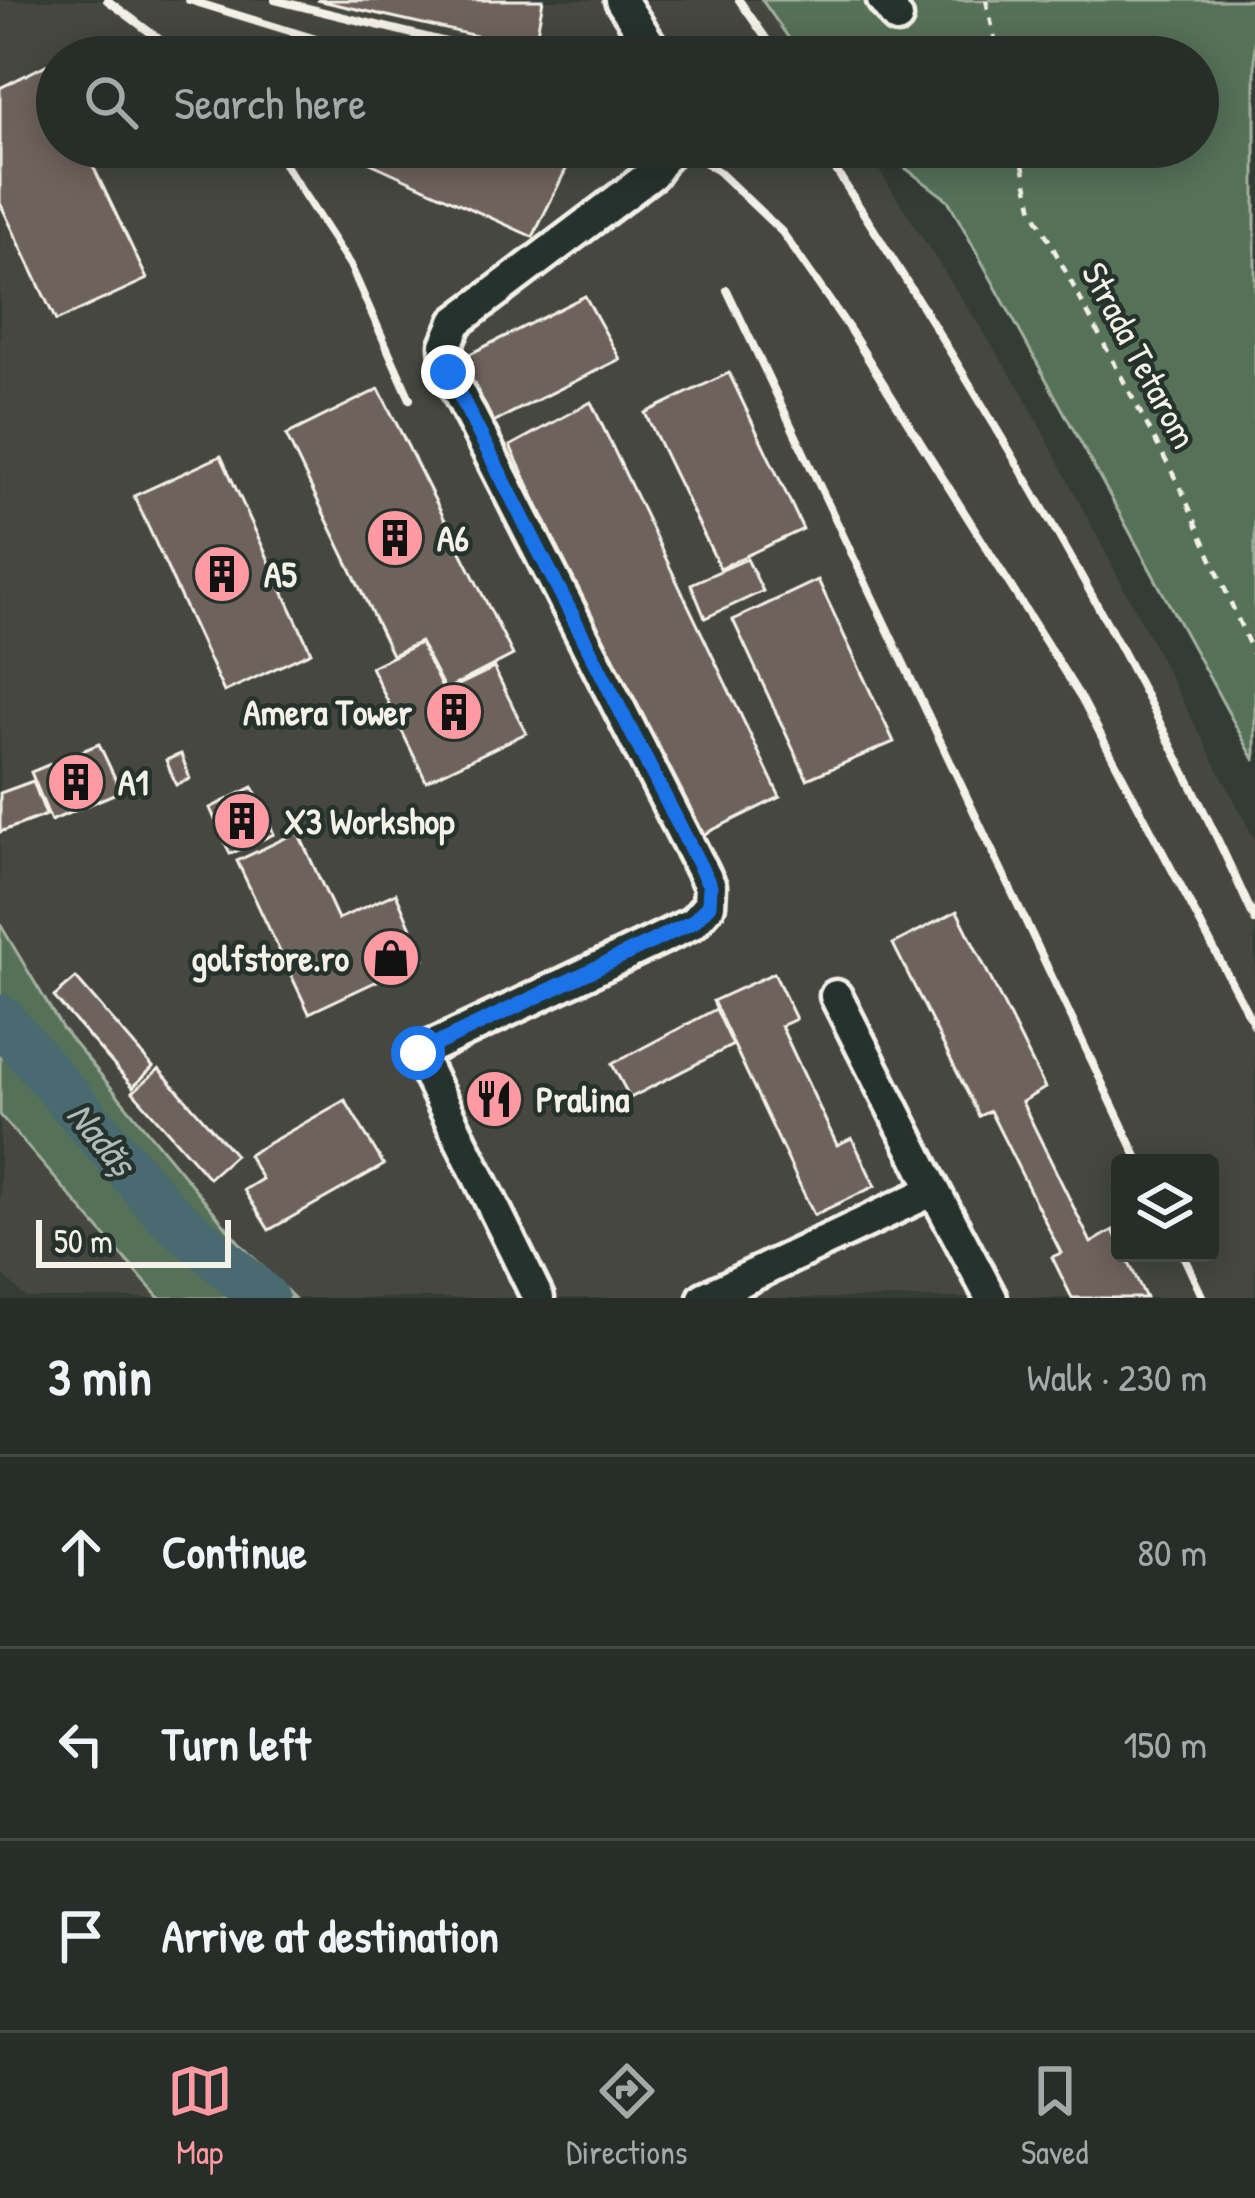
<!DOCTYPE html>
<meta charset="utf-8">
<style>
:root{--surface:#272d28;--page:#2f3530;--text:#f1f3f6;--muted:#a4a8a8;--line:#434945;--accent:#ff9aa2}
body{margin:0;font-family:"Patrick Hand",sans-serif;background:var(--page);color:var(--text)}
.controls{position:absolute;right:36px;bottom:36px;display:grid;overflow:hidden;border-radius:12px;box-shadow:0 6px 30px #0003}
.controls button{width:108px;height:108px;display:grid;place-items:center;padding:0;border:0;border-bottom:3px solid var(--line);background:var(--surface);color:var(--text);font:60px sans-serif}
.scale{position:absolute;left:36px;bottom:30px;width:195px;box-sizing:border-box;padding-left:12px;border:6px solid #f4f1e8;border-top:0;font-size:33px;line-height:42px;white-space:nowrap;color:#f4f1e8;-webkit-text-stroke:9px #26332d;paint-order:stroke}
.stop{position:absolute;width:36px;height:36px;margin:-27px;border:9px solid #1a73e8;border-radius:50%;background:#fff}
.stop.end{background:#1a73e8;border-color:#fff;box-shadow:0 3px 12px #0008}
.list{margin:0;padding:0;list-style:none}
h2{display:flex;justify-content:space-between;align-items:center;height:156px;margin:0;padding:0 48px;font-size:51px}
h2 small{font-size:39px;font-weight:400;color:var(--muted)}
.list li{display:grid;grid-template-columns:78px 1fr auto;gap:36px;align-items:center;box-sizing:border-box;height:192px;padding:0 48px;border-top:3px solid var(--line)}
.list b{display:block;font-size:45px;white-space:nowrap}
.list em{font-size:39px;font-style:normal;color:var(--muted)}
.icon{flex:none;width:66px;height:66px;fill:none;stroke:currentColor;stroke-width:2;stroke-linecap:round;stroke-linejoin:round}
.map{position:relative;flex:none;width:1255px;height:1298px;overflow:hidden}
.search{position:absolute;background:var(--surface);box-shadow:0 6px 30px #0003;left:36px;right:36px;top:36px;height:132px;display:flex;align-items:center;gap:30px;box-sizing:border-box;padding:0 42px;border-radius:66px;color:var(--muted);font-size:45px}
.sheet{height:732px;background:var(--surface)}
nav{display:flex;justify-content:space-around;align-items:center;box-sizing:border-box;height:168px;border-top:3px solid var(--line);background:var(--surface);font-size:33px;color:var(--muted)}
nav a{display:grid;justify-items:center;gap:6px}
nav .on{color:var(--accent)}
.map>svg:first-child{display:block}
.built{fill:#454741;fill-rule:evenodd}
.green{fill:#547158;stroke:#a4b1a0;stroke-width:3}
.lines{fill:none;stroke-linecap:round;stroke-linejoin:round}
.river{stroke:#486a6f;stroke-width:48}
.building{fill:#6e625c;stroke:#f4f1e8;stroke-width:3}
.minor-casing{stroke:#f4f1e8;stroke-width:39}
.path{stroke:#f4f1e8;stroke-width:4.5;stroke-dasharray:9 9;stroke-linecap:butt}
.minor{stroke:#26332d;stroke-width:30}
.rail{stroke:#f4f1e8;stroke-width:8}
.route{stroke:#1a73e8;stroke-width:15}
.labels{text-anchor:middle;stroke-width:9;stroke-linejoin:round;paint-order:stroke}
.street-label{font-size:36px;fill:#f4f1e8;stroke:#26332d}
.poi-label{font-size:36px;font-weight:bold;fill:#f4f1e8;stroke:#26332d;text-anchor:start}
.water-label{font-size:39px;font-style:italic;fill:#afbbb8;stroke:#26332d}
</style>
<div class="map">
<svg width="1255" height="1298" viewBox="0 0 1255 1298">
<rect width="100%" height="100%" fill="#343c36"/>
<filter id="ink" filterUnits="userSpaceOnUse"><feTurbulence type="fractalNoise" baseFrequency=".00833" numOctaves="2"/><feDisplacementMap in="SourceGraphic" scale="24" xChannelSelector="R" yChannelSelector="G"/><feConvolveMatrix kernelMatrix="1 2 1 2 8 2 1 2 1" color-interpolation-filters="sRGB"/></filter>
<g filter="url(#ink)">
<!-- built -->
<path class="built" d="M0 0H762L802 57H57V147H864L1022 392 1255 840V1298H294L243 1247 62 1028 0 924ZM1120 1163H1210V1253H1120Z
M0 1115 159 1298H26L0 1272Z"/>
<!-- green -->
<path class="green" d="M762 0H1255V761L948 200 877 147H1198V57H802Z
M0 924 62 1028 243 1247 294 1298H159L0 1115Z"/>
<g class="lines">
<!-- river -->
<path class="river" d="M0 1018 164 1210 264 1298"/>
</g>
<!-- building -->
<path class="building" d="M317 0H543L534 49Z
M46 65 57 89V147H84L147 279 56 321 0 203V88Z
M335 147H556L573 155 533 237Z
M585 296 620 359 489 424 456 361Z
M729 373 803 529 720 568 645 413Z
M379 389 513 655 445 690 420 642 392 655 286 435Z
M591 402 780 797 694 839 510 446Z
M221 456 311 652 224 692 134 496Z
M747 559 763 591 705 618 691 584Z
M818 580 894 742 807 779 733 620Z
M420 643 444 692 494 668 526 733 426 781 371 667Z
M99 744 121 791 51 821 31 772Z
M181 754 190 779 176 785 166 760Z
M33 781 46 815 0 832V793Z
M253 787 274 834 230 854 210 808Z
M298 832 338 919 396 893 424 959 309 1013 237 861Z
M957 911 1045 1088 1022 1102 1091 1243 1113 1230 1146 1298H1072L1052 1257 1061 1253 990 1111 979 1116 893 944Z
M774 973 796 1019 781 1026 837 1145 852 1138 875 1186 814 1215 713 1001Z
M76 978 153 1067 133 1087 54 997Z
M716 1009 733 1045 630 1098 612 1064Z
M159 1069 235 1155 209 1178 133 1092Z
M345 1100 384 1165 269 1230 244 1190 262 1179 248 1155Z"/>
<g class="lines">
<defs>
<path id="minor" d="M621 0 658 57
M883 0 897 18
M934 1190 991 1298
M538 1298 418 1053 693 923 709 905 710 886 448 372 446 345 456 322 652 174 671 147
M704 1298 934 1190 836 996"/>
</defs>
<!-- minor casing -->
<use href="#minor" class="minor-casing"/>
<!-- path -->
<path class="path" d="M986 0 999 57
M1019 147 1033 210 1182 491 1255 658"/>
<!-- minor -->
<use href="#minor" class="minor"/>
<!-- rail -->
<path class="rail" d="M107 0 183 57
M189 0 342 47
M275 0 507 57
M739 0 779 57
M273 147 350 265 410 399
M683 147 719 172 782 232 848 327 1084 703 1255 1027
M821 147C981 394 1134 651 1255 920
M727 290 1140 1163
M1182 1253 1203 1298"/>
</g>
</g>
<g class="lines" filter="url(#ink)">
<!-- route -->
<path class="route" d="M418 1053 693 922 709 905 710 886 448 372"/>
</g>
<!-- icons -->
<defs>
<symbol id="building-disc" viewBox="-11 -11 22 22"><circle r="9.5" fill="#ff9aa2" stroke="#26332d"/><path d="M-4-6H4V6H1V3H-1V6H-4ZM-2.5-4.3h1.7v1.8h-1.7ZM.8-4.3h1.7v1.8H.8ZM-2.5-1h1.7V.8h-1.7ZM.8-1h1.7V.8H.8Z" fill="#111"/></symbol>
<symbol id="shop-disc" viewBox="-11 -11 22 22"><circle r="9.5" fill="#ff9aa2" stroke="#26332d"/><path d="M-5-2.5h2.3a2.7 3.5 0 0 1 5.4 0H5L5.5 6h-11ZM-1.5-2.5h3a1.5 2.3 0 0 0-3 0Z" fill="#111"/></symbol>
<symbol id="restaurant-disc" viewBox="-11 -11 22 22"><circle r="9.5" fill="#ff9aa2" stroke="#26332d"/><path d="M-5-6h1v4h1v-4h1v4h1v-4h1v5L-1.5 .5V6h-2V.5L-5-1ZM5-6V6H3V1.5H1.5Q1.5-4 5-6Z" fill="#111"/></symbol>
</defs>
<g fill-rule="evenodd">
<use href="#building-disc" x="362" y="505" width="66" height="66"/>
<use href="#building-disc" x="189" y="541" width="66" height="66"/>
<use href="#building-disc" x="421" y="679" width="66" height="66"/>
<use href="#building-disc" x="43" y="749" width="66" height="66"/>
<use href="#building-disc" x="209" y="788" width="66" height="66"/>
<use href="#shop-disc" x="358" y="925" width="66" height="66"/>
<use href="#restaurant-disc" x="461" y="1066" width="66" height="66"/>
</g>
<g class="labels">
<!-- street labels -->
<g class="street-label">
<text transform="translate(1140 355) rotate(62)" y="13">Strada Tetarom</text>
</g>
<!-- poi labels -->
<g class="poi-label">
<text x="437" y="551">A6</text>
<text x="264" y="587">A5</text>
<text x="412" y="725" text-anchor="end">Amera Tower</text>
<text x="118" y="795">A1</text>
<text x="284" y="834">X3 Workshop</text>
<text x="349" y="971" text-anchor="end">golfstore.ro</text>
<text x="536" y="1112">Pralina</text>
</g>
<!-- water labels -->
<g class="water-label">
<text transform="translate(102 1138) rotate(50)" y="14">Nadăș</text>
</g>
</g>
</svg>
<div class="controls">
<button><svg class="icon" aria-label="layers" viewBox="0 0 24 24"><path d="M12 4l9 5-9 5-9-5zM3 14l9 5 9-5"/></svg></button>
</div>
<div class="scale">50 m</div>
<div class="stop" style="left:418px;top:1053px"></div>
<div class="stop end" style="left:448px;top:372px"></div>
<div class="search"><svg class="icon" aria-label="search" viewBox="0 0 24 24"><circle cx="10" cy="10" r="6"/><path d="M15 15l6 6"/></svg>Search here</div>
</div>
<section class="sheet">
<h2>3 min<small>Walk · 230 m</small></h2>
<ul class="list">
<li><svg class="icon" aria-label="ahead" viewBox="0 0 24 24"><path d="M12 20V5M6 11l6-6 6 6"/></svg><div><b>Continue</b></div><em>80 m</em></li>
<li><svg class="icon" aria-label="left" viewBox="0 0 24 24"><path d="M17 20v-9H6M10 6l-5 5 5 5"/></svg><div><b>Turn left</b></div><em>150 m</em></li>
<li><svg class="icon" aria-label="arrive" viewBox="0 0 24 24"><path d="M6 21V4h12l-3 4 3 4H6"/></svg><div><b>Arrive at destination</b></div></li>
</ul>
</section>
<nav>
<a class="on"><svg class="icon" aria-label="map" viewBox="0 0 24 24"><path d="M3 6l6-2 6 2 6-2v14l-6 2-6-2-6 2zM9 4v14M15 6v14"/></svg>Map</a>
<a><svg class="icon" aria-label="directions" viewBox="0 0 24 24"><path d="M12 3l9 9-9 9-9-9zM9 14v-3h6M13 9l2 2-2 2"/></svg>Directions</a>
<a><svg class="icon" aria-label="saved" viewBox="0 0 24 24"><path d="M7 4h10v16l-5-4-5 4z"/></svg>Saved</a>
</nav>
